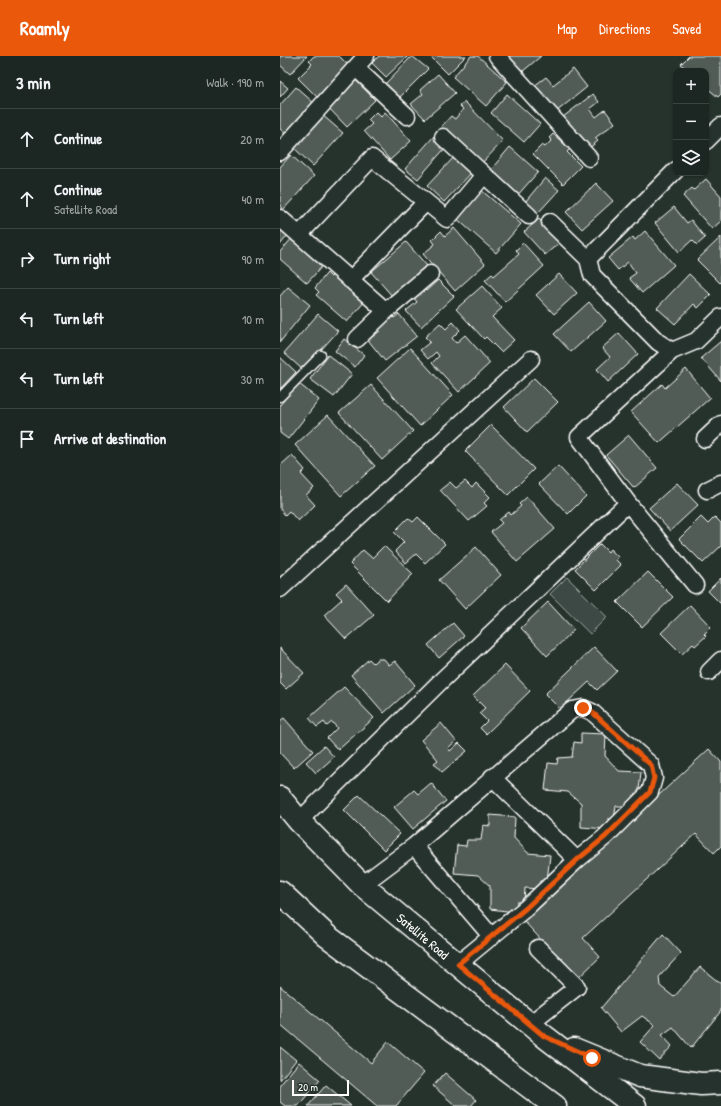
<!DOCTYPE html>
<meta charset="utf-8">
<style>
:root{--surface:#1c2622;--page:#252e2a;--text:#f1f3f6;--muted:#a0a5a5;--line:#3a4340;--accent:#ea580c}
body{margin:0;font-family:"Patrick Hand",sans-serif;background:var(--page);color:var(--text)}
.controls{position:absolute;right:12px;top:12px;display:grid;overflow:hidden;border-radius:8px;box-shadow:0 1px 3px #0004}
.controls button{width:36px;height:36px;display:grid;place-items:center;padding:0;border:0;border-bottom:1px solid var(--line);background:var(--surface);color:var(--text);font:20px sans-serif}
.scale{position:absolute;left:12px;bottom:10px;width:57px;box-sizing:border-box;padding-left:4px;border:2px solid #fff;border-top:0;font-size:11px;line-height:14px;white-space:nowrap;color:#fff;-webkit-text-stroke:3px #26332d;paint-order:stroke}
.stop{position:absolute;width:12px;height:12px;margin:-9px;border:3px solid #ea580c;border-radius:50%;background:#fff}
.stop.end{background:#ea580c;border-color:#fff;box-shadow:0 1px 4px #0008}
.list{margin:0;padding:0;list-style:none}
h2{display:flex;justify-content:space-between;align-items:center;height:52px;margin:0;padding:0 16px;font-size:17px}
h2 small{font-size:13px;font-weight:400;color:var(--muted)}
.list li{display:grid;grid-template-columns:26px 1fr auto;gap:12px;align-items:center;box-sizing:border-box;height:60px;padding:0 16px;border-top:1px solid var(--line)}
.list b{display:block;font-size:15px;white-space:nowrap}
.list p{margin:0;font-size:13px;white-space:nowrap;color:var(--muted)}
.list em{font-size:13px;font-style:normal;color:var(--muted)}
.icon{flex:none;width:22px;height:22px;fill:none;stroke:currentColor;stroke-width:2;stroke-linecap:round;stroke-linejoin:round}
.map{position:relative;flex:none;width:441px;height:1050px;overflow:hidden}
header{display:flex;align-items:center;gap:24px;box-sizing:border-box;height:56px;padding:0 20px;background:var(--accent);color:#fff}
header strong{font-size:19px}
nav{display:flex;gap:22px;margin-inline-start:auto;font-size:14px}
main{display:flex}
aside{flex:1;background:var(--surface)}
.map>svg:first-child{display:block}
.green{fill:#3e4944;stroke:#9ea4a2}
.building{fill:#515c57;stroke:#fff}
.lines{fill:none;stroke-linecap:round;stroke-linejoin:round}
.service-casing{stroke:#fff;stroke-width:11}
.minor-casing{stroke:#fff;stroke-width:19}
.secondary-casing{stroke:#fff;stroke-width:25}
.service{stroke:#26332d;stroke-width:8}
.minor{stroke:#26332d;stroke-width:16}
.secondary{stroke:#26332d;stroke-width:22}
.route{stroke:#ea580c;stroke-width:5}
.labels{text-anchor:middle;stroke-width:3.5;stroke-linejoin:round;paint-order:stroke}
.street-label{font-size:13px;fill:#fff;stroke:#26332d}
</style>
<header>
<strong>Roamly</strong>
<nav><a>Map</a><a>Directions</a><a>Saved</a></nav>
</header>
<main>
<aside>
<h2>3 min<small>Walk · 190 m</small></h2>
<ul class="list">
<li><svg class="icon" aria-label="ahead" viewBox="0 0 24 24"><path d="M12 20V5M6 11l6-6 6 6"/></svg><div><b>Continue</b></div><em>20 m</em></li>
<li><svg class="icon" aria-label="ahead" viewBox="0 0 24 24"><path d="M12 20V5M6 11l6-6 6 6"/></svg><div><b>Continue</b><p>Satellite Road</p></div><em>40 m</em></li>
<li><svg class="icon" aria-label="right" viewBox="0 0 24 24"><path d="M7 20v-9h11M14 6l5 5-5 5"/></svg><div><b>Turn right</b></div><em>90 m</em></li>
<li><svg class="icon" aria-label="left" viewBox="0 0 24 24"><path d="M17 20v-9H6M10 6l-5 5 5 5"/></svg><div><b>Turn left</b></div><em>10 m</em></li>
<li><svg class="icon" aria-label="left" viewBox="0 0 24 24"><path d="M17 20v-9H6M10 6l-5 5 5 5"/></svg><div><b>Turn left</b></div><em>30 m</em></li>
<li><svg class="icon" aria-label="arrive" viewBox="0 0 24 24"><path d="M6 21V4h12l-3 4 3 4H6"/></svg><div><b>Arrive at destination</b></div></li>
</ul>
</aside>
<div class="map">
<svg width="441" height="1050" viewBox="0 0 441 1050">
<rect width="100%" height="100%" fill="#26332d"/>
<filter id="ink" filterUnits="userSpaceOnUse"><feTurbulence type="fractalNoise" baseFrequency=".025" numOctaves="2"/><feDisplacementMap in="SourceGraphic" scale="8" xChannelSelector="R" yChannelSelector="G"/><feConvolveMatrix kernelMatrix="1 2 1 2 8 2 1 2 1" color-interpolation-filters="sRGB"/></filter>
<g filter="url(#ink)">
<!-- green -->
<path class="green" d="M287 521 327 561 310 578 270 538Z"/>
<!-- building -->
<path class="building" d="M0 0H27L10 18 0 9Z
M34 0H59L70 11 39 43 18 22 32 8 29 5Z
M99 0H128L106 21 92 7Z
M132 0 148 13 118 43 104 29Z
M150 0H186L168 18Z
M191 0H198L227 26 206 50 173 21Z
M229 0H261L242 16Z
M409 0H441V38L438 41 426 31V15H409L401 8Z
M293 13 307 31 276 56 254 30 266 21 273 29Z
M158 18 175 37 145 63 131 48 143 38 140 34Z
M73 21 95 44 67 71 45 48Z
M0 25 8 32 0 41Z
M16 31 36 49 9 81 0 73V49Z
M227 38 260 68 244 86 211 57Z
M313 38 319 46 310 53 316 61 325 54 335 67 315 82 318 85 308 93 283 61Z
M185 46 223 85 201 108 181 92 160 72 171 60 175 63 183 53 180 50Z
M96 56 101 61 105 56 131 85 110 104 84 75 92 68 88 64Z
M40 57 63 77 33 110 11 89Z
M273 78 290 93 287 96 301 110 283 128 253 98 262 89 265 91 272 84 269 82Z
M154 80 166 91 138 123 125 113Z
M230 91 258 116 236 141 208 117Z
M11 99 34 120 3 154 0 150V111Z
M176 99 193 115 164 146 147 130Z
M265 122 279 134 258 157 245 146Z
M426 123 441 140V165L432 173 403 140 412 132 414 134Z
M316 127 333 145 302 173 286 156Z
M201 134 241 168 216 197 176 162Z
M394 151 407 167 411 164 425 182 417 189 412 184 399 196 375 167Z
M259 163 280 186 265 199 244 176Z
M174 172 205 208 175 235 143 198 155 188 152 184 161 175 165 180Z
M0 173 8 179 0 189Z
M365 175 394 209 362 237 349 222 356 217 348 206 338 214 328 202 353 181 355 184Z
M13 181 44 208 27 227 0 203V196Z
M441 181V226L440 227 417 204Z
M126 186 148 211 113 241 91 216Z
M243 187 264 210 225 246 205 224 212 218 214 220 239 198 236 194Z
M47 217 51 221 54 217 86 244 67 266 36 239 39 236 35 232Z
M279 218 297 237 274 258 256 239Z
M409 218 431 239 418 252 414 248 395 268 377 252Z
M158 224 174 240 141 271 126 255 137 246 134 242 144 233 146 235Z
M202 230 222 252 212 261 234 284 221 296 206 281 204 283 176 253Z
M8 231 30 249 0 286V240Z
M309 246 326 265 291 296 274 278Z
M38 258 58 275 23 314 4 297Z
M119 258 137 280 105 305 88 284 100 275 97 272 112 260 114 262Z
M173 266 180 274 172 282 176 287 185 279 210 307 179 336 152 307 159 300 156 296 148 303 140 294 150 286 145 281 160 267 166 273Z
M339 277 358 298 328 326 317 313 330 301 322 292Z
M64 283 84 299 75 311 55 295Z
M441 285V325L421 302Z
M130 292 173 339 140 370 97 322Z
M48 299 72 318 54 341 30 323Z
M0 301 16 316 0 333Z
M406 313 430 342 379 387 351 356 382 328 385 332Z
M254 322 278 346 247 376 224 351Z
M18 327 39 344 8 383 0 377V349Z
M91 329 133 375 102 404 59 357Z
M48 359 95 410 61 440 15 389Z
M211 369 254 413 228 439 185 395Z
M349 379 377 412 354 432 326 399Z
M12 399 25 414 21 418 34 432 26 439 35 449 18 465 9 455 5 459 0 453V410Z
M278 410 306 440 288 458 259 428Z
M185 425 192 432 196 427 210 441 204 447 207 450 189 465 160 434 170 426 176 432Z
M397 427 418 449 390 475 369 452Z
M247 441 275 473 237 506 211 476 222 467 219 464 229 456 231 459 241 450 239 448Z
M138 461 165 488 145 507 136 498 126 507 115 495 124 486 114 476 128 462 133 466Z
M421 461 428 468 435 461 441 467V490L423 507 399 483Z
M320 488 328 496 330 493 338 501 336 504 341 509 316 534 295 513Z
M104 490 133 518 107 545 70 508 83 494 92 502Z
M196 491 221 519 185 553 159 524Z
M368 516 393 541 362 571 337 546Z
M441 522V548L428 535Z
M66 528 94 559 66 583 44 559 62 543 56 537Z
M268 546 294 574 267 600 241 572Z
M410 549 431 571 424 578 426 580 415 590 413 588 402 598 381 577Z
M173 567 184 580 159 602 148 589Z
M314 591 337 615 317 634 309 626 280 653 265 638Z
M0 592 24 617 6 633 0 627Z
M89 603 93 607 98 603H104L109 609 115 605 135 629 104 657 71 619Z
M225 609 250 635 206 678 200 672 207 665 199 657 205 652 193 640Z
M64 631 94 662 58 694 47 682 57 672 52 666 47 670 44 666 37 671 29 662Z
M4 662 33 695 14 712 0 697V665Z
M161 667 176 685 168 692 170 695 179 687 187 695 162 716 154 707 158 704 141 684Z
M301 677 326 678 325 700 339 715 361 716 358 743 351 742 350 750H336L334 763H328L326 773 301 771V747L288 736 265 734 268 707 277 708 278 702 292 701 294 686 301 687Z
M44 690 54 701 36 717 26 706Z
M429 693 441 706V790L434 797 416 778 303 882 320 901 297 923 243 864Z
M151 727 166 745 133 773 114 751 134 734 138 738Z
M79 739 120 778 104 794 64 754Z
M210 759 235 761 234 782 248 797 270 799 267 825H260L259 833 245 832 244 846H237L235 856 210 853V830L198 819 174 817 177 789 186 790 187 784H201L203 769 210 770Z
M383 878 401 897 379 921 380 930 394 941 420 911 441 928V955L411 992 393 971 382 979 392 990 379 1004 360 986 375 969 362 960 341 976 321 952Z
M0 930 91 1007 108 986 144 1017 116 1050H97L0 968Z
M0 991 16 1004 0 1024Z
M19 1006 40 1024 18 1050H5L0 1046V1029Z
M165 1017 196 1044 191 1050H176L153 1030Z
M46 1029 71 1050H28Z"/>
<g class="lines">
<defs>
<path id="service" d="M0 341 41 299"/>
<path id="minor" d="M217 0 309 102
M76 12 127 60
M163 81 249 160
M426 85 441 70
M0 96 86 0
M396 114 308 203 312 219 378 286 392 295 416 285 441 261
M0 162 106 255
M270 166 308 203
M19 179 92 102 167 163 204 119
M70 224 146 146
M77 283 106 255 150 218
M392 295 299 381 348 447 415 529
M425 383 441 368
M427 434 441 427
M0 533 251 303
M429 616 441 604
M212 721 297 804
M19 765 161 625 348 447
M134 790 212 881
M82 829 134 790 292 654 303 652 312 656 371 709 374 722 370 736 325 781 297 804 246 852 178 908
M250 968 297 931 258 892"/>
<path id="secondary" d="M0 742 19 765 82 829 264 980 355 1050
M0 836 47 880 275 1050
M294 993 360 1020 421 1028 441 1027"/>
</defs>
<!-- service casing -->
<use href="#service" class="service-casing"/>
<!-- minor casing -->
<use href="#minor" class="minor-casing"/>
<!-- secondary casing -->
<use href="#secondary" class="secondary-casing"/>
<!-- service -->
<use href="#service" class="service"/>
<!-- minor -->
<use href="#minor" class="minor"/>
<!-- secondary -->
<use href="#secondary" class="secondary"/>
</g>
</g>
<g class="lines" filter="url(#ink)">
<!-- route -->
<path class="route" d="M303 652 312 656 371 709 374 722 370 736 325 781 297 804 246 852 178 908 264 980 312 1002"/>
</g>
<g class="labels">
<!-- street labels -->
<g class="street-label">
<text transform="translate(143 880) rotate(40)" y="5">Satellite Road</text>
</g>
</g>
</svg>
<div class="controls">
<button>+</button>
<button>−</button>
<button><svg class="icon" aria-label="layers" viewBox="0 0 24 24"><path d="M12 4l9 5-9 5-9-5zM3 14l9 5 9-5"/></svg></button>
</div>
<div class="scale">20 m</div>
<div class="stop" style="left:312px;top:1002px"></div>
<div class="stop end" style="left:303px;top:652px"></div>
</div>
</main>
